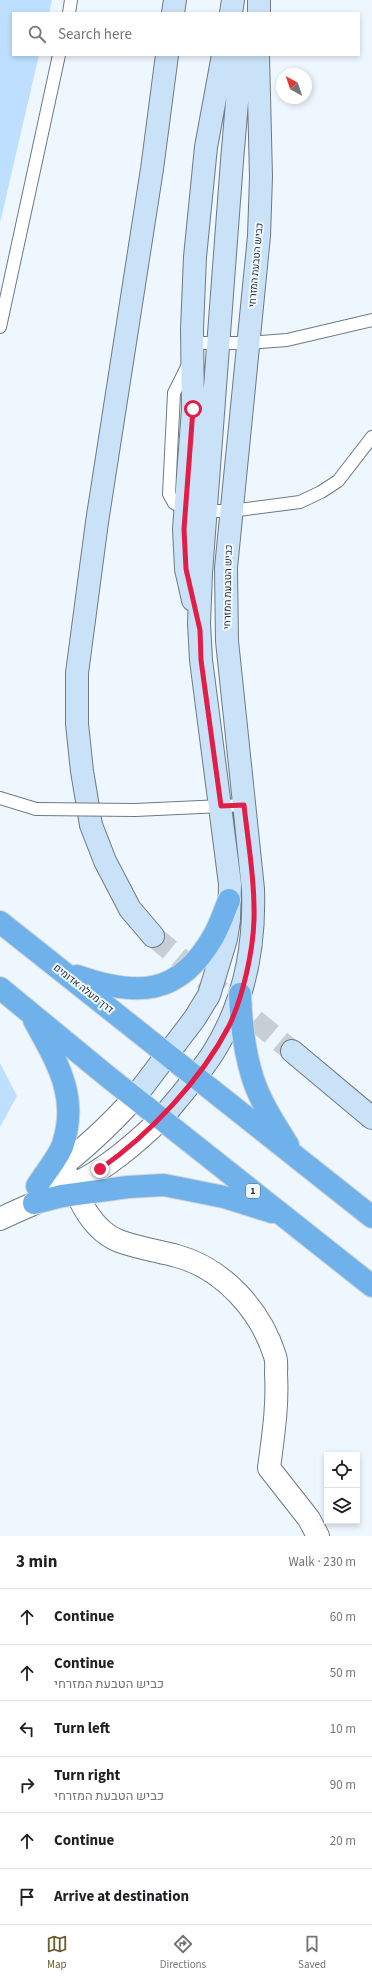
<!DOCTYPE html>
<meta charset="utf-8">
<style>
:root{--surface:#fff;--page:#f6f6f6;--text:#202124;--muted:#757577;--line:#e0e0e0;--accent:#6a5f2b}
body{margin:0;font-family:"Source Sans 3",Heebo,sans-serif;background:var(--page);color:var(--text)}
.controls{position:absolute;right:12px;bottom:12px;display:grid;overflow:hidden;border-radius:0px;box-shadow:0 2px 6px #0003}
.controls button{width:36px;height:36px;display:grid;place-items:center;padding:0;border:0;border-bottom:1px solid var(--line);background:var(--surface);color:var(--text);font:20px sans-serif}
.compass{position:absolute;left:276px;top:68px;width:36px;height:36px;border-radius:50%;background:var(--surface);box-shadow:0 2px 6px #0003;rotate:320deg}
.stop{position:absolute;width:12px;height:12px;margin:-9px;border:3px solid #e11d48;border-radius:50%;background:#fff}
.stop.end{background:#e11d48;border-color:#fff;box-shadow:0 1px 4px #0008}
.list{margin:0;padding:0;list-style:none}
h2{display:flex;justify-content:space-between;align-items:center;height:52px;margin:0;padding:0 16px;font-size:17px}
h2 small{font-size:13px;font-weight:400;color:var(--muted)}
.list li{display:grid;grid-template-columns:26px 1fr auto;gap:12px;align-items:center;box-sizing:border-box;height:56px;padding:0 16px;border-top:1px solid var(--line)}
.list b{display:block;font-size:15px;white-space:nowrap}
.list p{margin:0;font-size:13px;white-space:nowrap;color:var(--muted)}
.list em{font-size:13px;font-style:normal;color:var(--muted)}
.icon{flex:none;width:22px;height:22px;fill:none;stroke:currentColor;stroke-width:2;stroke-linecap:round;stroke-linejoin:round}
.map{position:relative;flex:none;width:372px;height:1536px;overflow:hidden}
.search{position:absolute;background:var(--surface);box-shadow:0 2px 6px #0003;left:12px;right:12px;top:12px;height:44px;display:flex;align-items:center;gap:10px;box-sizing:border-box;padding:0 14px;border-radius:0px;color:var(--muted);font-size:15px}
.sheet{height:388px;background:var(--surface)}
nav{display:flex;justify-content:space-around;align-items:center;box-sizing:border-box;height:56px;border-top:1px solid var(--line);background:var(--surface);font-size:11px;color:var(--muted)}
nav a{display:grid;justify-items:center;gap:2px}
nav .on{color:var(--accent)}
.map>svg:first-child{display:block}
.green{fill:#bedfff}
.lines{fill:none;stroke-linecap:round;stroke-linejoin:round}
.secondary-tunnel{stroke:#c7ced5;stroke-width:22;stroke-dasharray:22 11;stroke-linecap:butt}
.service-casing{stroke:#6e7983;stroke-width:14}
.minor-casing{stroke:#6e7983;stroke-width:24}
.tertiary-casing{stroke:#6e7983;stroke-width:24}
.secondary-casing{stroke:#6e7983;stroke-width:24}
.trunk-casing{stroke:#d4d5d6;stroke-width:24}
.service{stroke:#fff;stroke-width:12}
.minor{stroke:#fff;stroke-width:22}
.tertiary{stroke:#fff;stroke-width:22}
.secondary{stroke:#c9e2f8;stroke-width:22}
.trunk{stroke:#6fb2eb;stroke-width:22}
.service-bridge-casing{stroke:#6e7983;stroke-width:14;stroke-linecap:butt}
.service-bridge{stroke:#fff;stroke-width:12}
.route{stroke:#e11d48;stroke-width:5}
.labels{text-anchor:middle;stroke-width:4;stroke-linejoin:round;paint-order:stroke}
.shield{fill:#eff7fe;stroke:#63696e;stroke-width:1}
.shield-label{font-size:9px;font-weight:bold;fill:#272c30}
.street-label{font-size:10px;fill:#272c30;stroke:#eff7fe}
</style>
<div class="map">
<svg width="372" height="1536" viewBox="0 0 372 1536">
<rect width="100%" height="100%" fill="#eff7fe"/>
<!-- green -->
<path class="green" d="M0 0H52L49 13H13V55H39L0 223Z
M0 1063 17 1096 0 1127Z"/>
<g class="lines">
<!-- secondary-tunnel -->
<path class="secondary-tunnel" d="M153 936 292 1051"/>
<defs>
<path id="service" d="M69 13 71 0
M0 327 59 55
M193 343H248L287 340 372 320
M190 361 174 393 169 494 174 503 185 509 206 511H231L300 502 321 492 338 481 372 437
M0 798 36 809
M135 810 244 805"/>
<path id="minor" d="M70 1178C79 1201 93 1231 119 1241 138 1248 158 1251 177 1256 224 1269 261 1311 275 1356 277 1362 276 1369 276 1374 278 1406 273 1437 269 1468L309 1519 318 1536"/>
<path id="tertiary" d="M42 1182C76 1156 107 1129 135 1097
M0 1219C24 1207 50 1198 73 1185 107 1168 135 1144 162 1118"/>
<path id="secondary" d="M173 13 175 0
M231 13 233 0
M259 13V0
M193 600 186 569 184 529 193 409 192 329 195 257 206 147 223 55
M153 936 130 909 105 861 91 825 82 771 77 724V673L97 522 152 169 167 55
M292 1051 372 1118
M135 1097 195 1018 209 995 226 939 229 920 230 884 201 660 199 623 201 573 232 161 241 55
M162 1118C179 1097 198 1076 213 1053 244 1004 255 946 253 889L227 641 226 568 259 236 261 177 258 55"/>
<path id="trunk" d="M0 922 372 1217
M77 976C137 997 179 996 213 937 220 925 224 912 229 900
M0 988 107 1076 372 1286
M240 994C241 1023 244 1051 253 1079 261 1103 275 1124 288 1145
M34 1020C56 1061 79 1095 63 1144 59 1157 44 1174 37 1186
M34 1203 62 1196 128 1187 164 1185 224 1197 272 1212"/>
</defs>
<!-- service casing -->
<use href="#service" class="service-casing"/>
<!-- minor casing -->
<use href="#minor" class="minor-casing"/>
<!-- tertiary casing -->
<use href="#tertiary" class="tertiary-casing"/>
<!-- secondary casing -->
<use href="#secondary" class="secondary-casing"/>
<!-- trunk casing -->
<use href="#trunk" class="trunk-casing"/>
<!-- service -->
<use href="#service" class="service"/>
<!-- minor -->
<use href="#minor" class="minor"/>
<!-- tertiary -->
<use href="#tertiary" class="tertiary"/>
<!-- secondary -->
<use href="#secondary" class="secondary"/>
<!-- trunk -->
<use href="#trunk" class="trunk"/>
<defs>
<path id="service-bridge" d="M36 809 135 810"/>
</defs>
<!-- service-bridge casing -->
<use href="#service-bridge" class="service-bridge-casing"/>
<!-- service-bridge -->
<use href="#service-bridge" class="service-bridge"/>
</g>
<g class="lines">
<!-- route -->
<path class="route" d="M100 1169C150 1134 201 1080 229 1026 243 997 253 951 254 920 255 882 248 842 244 805L221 806 201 660 200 630 186 569 184 529 193 409"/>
</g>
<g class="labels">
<!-- shield labels -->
<rect class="shield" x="246" y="1184" width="14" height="14" rx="3"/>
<g class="shield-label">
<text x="253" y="1194">1</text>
</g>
<!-- street labels -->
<g class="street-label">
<text transform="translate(255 265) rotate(-85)" y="4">כביש הטבעת המזרחי</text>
<text transform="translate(227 587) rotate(-89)" y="4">כביש הטבעת המזרחי</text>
<text transform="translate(84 988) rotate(38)" y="4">דרך מעלה אדומים</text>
</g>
</g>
</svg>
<div class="controls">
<button><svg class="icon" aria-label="locate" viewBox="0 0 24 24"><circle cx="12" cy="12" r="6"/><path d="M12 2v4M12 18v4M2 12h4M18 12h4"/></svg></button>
<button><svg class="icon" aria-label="layers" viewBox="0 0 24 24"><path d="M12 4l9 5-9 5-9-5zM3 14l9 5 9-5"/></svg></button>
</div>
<svg class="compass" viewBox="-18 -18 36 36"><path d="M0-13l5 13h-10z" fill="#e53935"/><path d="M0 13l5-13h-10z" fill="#757577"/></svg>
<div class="stop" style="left:193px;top:409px"></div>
<div class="stop end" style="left:100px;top:1169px"></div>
<div class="search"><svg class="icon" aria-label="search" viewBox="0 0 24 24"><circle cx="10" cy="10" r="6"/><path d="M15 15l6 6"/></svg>Search here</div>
</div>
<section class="sheet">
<h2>3 min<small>Walk · 230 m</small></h2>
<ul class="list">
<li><svg class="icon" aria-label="ahead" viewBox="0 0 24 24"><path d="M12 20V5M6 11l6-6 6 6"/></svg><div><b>Continue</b></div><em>60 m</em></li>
<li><svg class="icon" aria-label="ahead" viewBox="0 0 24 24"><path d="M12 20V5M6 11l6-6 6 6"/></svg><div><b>Continue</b><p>כביש הטבעת המזרחי</p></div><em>50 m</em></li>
<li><svg class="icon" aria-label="left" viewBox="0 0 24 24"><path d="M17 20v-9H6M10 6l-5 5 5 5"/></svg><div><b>Turn left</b></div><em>10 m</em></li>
<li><svg class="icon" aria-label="right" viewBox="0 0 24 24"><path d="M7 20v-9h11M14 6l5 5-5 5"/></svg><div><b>Turn right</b><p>כביש הטבעת המזרחי</p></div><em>90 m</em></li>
<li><svg class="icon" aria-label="ahead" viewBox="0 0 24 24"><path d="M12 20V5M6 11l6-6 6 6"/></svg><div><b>Continue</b></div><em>20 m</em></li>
<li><svg class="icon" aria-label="arrive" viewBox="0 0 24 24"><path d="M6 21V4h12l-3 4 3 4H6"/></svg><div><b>Arrive at destination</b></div></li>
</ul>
</section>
<nav>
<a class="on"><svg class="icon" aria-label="map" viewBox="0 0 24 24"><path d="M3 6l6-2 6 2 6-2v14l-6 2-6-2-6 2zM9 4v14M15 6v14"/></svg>Map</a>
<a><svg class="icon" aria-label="directions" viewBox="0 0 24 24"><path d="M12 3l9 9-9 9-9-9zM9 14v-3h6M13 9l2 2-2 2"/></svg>Directions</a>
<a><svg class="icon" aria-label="saved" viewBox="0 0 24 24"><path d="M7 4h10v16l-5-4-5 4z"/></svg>Saved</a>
</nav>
